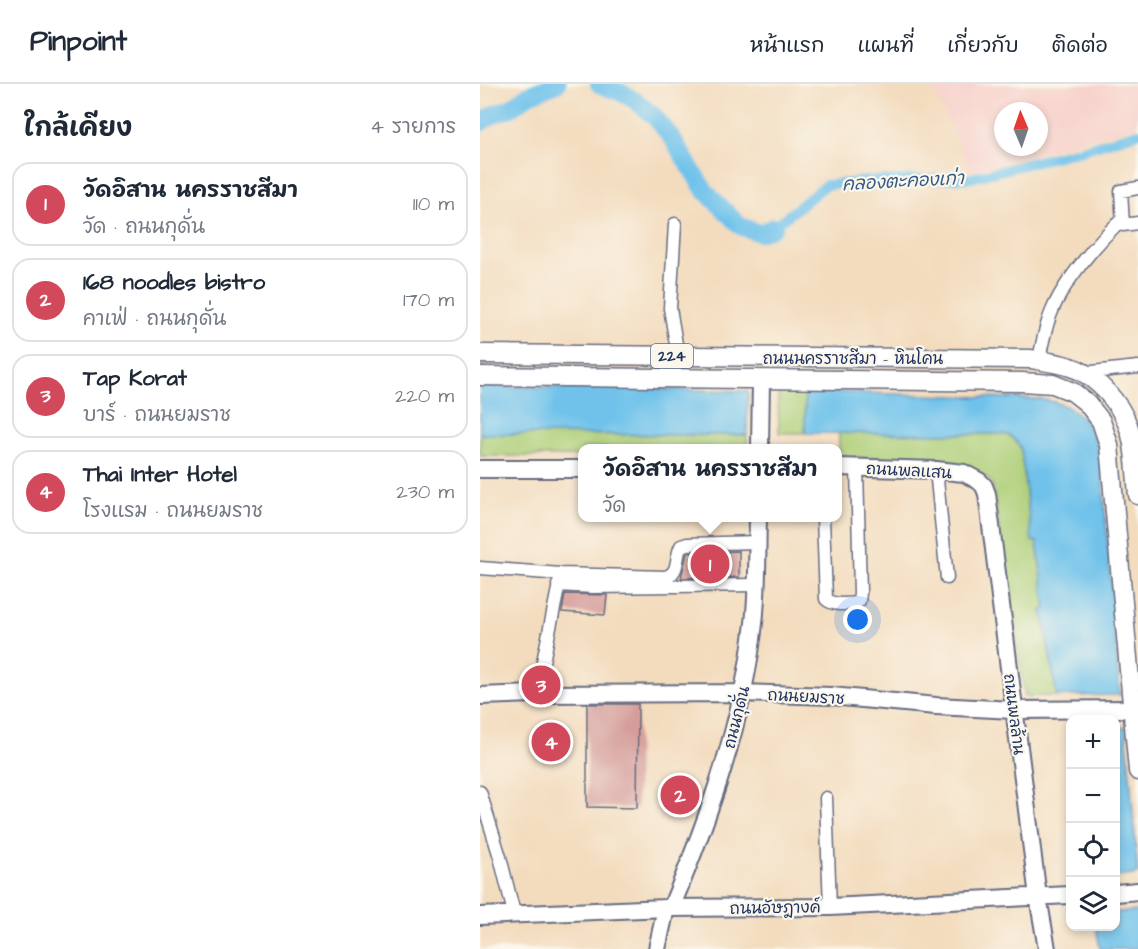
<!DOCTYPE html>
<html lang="th">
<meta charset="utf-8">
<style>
:root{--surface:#fff;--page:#f6f6f7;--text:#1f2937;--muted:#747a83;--line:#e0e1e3;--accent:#d1495b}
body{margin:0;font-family:"Architects Daughter","Playpen Sans Thai",sans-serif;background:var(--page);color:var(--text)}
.controls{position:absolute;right:18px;bottom:18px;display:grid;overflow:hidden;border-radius:12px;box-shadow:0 3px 9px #0003}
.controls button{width:54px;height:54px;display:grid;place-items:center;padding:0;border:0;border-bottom:2px solid var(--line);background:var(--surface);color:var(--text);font:30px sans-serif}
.compass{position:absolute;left:514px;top:18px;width:54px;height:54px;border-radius:50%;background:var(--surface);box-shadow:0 3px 9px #0003;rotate:358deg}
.you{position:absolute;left:378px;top:536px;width:21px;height:21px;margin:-15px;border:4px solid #fff;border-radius:50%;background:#1a73e8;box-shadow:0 0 0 9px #1a73e833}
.badge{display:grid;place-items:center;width:39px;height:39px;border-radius:50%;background:var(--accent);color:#fff;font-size:20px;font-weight:700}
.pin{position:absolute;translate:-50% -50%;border:3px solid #fff;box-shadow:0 2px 6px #0006}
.popup{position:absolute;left:98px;top:360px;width:264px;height:78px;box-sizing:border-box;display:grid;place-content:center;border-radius:12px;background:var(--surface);filter:drop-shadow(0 2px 4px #0005);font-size:20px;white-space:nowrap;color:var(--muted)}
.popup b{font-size:22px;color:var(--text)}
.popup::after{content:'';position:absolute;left:50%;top:100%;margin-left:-12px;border:12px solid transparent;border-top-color:var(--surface)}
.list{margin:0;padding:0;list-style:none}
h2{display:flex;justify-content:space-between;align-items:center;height:78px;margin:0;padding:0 24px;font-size:26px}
h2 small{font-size:20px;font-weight:400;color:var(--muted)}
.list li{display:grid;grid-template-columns:39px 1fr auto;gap:18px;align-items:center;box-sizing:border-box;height:84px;margin:0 12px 12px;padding:0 12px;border:2px solid var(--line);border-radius:18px}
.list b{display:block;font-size:22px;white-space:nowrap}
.list p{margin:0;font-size:20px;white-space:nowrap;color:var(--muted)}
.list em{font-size:20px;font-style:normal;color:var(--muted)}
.icon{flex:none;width:33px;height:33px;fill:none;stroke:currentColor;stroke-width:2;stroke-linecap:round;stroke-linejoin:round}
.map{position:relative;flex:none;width:658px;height:865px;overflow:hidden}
header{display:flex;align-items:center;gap:36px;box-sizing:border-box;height:84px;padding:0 30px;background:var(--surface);border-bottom:2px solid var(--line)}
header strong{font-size:28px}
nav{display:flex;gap:33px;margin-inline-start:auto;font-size:21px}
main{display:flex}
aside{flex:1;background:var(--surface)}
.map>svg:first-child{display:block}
.built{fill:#f7d0ca;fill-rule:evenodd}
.green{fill:#acce76;stroke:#647e6a;stroke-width:1.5}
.water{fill:#6fc2eb;stroke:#4578a4;stroke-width:1.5}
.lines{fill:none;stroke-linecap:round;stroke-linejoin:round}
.canal{stroke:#6fc2eb;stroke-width:10}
.river{stroke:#6fc2eb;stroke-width:18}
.building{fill:#d69e9b}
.street-casing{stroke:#676c80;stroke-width:15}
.secondary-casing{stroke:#676c80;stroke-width:20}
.primary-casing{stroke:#676c80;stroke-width:21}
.street{stroke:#fff;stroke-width:12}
.secondary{stroke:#fff;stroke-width:16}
.primary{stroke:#fff;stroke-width:18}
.labels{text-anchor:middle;stroke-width:4.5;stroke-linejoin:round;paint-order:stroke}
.shield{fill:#fbf7ec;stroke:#5e6b89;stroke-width:1.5}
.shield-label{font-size:15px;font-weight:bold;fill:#1b2f5e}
.street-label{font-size:16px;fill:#1b2f5e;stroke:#fbf7ec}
.water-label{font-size:18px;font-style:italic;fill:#345b88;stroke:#fbf7ec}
</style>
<header>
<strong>Pinpoint</strong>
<nav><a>หน้าแรก</a><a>แผนที่</a><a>เกี่ยวกับ</a><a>ติดต่อ</a></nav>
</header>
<main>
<aside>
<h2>ใกล้เคียง<small>4 รายการ</small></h2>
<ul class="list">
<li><span class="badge">1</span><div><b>วัดอิสาน นครราชสีมา</b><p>วัด · ถนนกุดั่น</p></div><em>110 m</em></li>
<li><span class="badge">2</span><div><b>168 noodles bistro</b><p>คาเฟ่ · ถนนกุดั่น</p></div><em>170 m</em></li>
<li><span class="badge">3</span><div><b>Tap Korat</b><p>บาร์ · ถนนยมราช</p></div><em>220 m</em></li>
<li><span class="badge">4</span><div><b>Thai Inter Hotel</b><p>โรงแรม · ถนนยมราช</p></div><em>230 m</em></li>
</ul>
</aside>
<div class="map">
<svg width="658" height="865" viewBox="0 0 658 865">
<rect width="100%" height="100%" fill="#fbf7ec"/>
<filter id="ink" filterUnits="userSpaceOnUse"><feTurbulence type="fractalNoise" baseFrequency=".0167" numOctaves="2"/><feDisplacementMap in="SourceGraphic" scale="12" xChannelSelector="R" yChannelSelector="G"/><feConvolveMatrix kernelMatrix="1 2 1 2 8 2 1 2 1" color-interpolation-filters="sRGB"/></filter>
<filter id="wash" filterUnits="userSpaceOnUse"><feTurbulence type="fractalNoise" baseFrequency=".008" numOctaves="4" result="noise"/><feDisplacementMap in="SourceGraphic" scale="24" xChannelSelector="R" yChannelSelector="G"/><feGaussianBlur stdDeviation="1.35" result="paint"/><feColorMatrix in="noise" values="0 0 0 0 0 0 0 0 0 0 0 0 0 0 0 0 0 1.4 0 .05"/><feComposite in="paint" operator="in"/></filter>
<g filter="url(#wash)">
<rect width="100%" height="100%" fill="#f3dcbe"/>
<!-- built -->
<path class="built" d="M451 0H658V42L491 87ZM523 27H559V63H523Z"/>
<!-- green -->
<path class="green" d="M298 307H325V349H299Z
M359 349 525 350C534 353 538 358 541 366L552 457H557L566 526 562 527 577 612H545L512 399C498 385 482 379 464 376L359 373Z
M0 350 267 351V364H103L102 372H0Z"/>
<!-- water -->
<path class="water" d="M0 302 268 307 267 351 0 350Z
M325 307 559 315C598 320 612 338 621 375L640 611 577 612 562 526 566 525 557 458 552 457 541 366C538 358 534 353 525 350L325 349Z
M646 643 658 790 636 793V644Z
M658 827V865H620L616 843 636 842V828Z"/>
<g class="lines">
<!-- canal -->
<path class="canal" d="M294 143 346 101 389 97 491 94 602 66 658 49"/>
<!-- river -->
<path class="river" d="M119 0 142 9 156 17 174 32 192 54 225 107 260 142 280 149 294 143
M0 39 14 30 31 24 48 11 77 0"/>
</g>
<g id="blocks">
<!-- building -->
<path class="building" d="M259 467V493L201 494 207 469Z
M85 510 127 511 125 531 82 528Z
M107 620H158L157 724 107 723Z"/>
</g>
</g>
<g filter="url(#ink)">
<use href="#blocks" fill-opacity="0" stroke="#676c80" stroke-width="1.5"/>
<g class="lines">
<defs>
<path id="street" d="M658 104 641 107 643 141 658 139
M195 140 190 224 198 272
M559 276C562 260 565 243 572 227 583 199 620 154 643 135
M603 289 658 283
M456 386 467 494
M343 434 346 515C353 522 367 520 376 519L379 517 380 509 377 383
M0 484 81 490 185 493C200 490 195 473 201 462L207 460 277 458
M78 501 113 503 277 501
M54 610 59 597 80 495
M0 708 20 773 34 829
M346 714 350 823"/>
<path id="secondary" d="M280 364 281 296
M358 383 456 386 484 389 499 397 504 402 507 410 558 813 567 865
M0 385H103
M0 612 54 610 263 609 351 612 456 622 534 626 652 625
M636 809 658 807
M191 824C229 733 263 638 274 539 278 504 277 469 278 434
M0 832 186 824 350 823 590 811
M177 865 186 824"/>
<path id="primary" d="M0 270 551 275C568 278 589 280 604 289 626 303 645 326 651 351 656 371 656 391 658 411
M0 292 542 298 573 300 593 308 607 319 621 337 629 361 658 687"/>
</defs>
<!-- street casing -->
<use href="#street" class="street-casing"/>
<!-- secondary casing -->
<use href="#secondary" class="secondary-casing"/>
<!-- primary casing -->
<use href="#primary" class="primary-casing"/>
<!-- street -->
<use href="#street" class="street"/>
<!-- secondary -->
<use href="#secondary" class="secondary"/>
<!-- primary -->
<use href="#primary" class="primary"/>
</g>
</g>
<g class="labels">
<!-- shield labels -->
<rect class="shield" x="171" y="260" width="42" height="24" rx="4.5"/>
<g class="shield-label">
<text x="192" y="277">224</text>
</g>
<!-- street labels -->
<g class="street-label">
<text x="373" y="280">ถนนนครราชสีมา - หินโคน</text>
<text transform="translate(429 386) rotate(3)" y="6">ถนนพลแสน</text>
<text transform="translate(326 612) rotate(3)" y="6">ถนนยมราช</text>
<text transform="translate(535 630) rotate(83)" y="6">ถนนพลล้าน</text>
<text transform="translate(256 633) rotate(-76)" y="6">ถนนกุดั่น</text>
<text transform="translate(295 823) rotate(-1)" y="6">ถนนอัษฎางค์</text>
</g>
<!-- water labels -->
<g class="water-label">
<text transform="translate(423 97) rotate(-3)" y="6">คลองตะคองเก่า</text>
</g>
</g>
</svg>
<div class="controls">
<button>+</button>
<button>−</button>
<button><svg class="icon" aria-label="locate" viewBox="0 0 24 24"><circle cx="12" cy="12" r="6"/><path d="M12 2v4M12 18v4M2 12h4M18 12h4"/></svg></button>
<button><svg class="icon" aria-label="layers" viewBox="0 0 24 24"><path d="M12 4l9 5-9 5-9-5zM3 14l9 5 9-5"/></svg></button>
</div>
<svg class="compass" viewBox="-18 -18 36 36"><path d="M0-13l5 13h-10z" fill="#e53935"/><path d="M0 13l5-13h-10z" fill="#747a83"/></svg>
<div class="you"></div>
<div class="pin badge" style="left:230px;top:480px">1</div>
<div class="popup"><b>วัดอิสาน นครราชสีมา</b>วัด</div>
<div class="pin badge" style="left:200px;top:711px">2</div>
<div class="pin badge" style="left:61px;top:601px">3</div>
<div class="pin badge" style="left:71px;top:658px">4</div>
</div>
</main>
